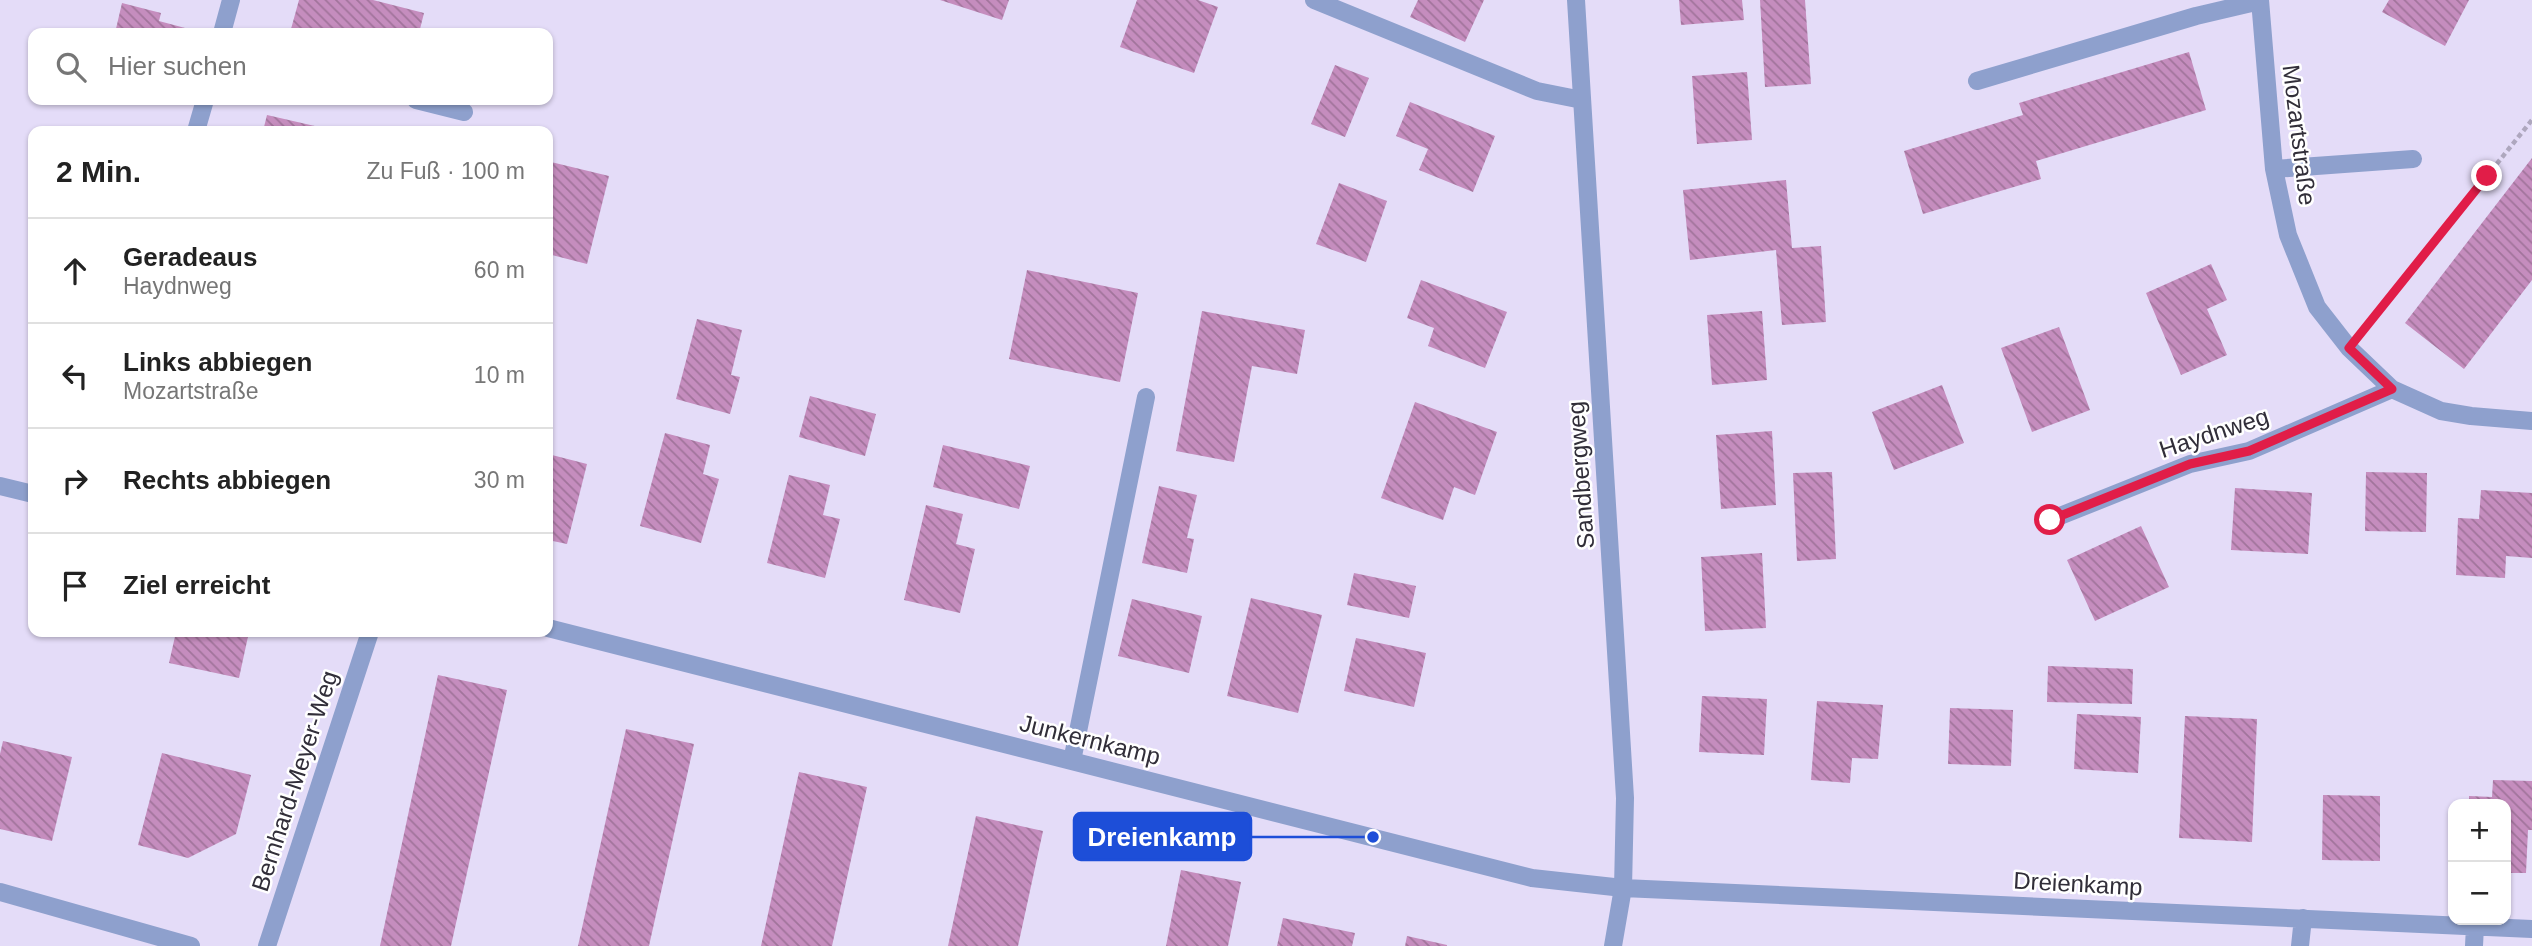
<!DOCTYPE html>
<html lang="de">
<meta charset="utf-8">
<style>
:root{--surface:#fff;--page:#f6f6f6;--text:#222;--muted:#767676;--line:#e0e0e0}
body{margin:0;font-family:Arial,sans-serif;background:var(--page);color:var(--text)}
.controls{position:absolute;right:21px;bottom:21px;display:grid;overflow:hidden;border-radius:14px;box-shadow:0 2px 5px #0004}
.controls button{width:63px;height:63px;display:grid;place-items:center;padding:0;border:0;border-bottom:2px solid var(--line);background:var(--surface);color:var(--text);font:35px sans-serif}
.stop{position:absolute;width:21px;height:21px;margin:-16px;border:5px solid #e11d48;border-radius:50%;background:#fff}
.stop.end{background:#e11d48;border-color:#fff;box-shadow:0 2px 7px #0008}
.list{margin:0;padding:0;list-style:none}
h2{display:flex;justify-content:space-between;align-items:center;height:91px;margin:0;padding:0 28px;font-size:30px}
h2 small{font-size:23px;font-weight:400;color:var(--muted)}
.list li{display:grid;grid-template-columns:46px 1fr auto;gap:21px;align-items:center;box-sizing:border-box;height:105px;padding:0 28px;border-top:2px solid var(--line)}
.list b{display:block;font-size:26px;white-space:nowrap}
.list p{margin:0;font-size:23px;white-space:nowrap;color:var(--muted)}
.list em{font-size:23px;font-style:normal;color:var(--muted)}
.icon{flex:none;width:38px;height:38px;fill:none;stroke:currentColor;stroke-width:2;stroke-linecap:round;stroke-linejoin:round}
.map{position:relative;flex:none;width:2532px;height:946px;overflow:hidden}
.search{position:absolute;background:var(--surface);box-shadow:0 2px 5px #0004;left:28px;top:28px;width:525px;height:77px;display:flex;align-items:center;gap:18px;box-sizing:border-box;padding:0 24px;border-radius:14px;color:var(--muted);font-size:26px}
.panel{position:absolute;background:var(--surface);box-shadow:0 2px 5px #0004;left:28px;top:126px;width:525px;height:511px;border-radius:14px}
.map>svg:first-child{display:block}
.building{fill:url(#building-back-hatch)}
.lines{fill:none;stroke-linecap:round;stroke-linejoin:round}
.path{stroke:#aea7be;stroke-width:4.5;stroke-dasharray:5 3.5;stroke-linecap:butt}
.minor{stroke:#8ea0cd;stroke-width:18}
.route{stroke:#e11d48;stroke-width:9}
.labels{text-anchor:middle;stroke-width:5;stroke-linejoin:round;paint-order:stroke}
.street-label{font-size:24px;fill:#312e39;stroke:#fff}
.leader{fill:none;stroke:#1d4ed8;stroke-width:2.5}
.callout-dot{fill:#1d4ed8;stroke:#fff;stroke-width:2.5}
.callout{fill:#1d4ed8;stroke:#1d4ed8;stroke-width:2.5}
.callout-label{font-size:26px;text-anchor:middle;font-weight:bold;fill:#fff}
</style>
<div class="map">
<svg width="2532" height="946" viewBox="0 0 2532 946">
<defs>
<pattern id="building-back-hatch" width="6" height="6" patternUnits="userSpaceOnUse" patternTransform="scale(1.75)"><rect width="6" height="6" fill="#c58dbe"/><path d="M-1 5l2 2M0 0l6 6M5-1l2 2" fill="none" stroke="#a1749b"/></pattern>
</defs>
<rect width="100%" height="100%" fill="#e4dcf8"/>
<!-- building -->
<path class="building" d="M299 0H373L424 13 419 33H309L291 29Z
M940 0H1009L1002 20Z
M1137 0H1198L1218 7 1194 73 1120 47Z
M1418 0H1484L1465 42 1410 17Z
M1679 0H1742L1744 20 1681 25Z
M1760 0H1805L1811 84 1765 87Z
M2389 0H2469L2445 46 2382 12Z
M122 3 161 13 159 21 185 28 184 33H115Z
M2189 52 2206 110 2036 161 2041 179 1923 214 1904 151 2023 115 2019 103Z
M1335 65 1369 78 1345 137 1311 124Z
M1747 72 1752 140 1697 144 1692 76Z
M1410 102 1495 136 1473 192 1419 170 1428 149 1396 136Z
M267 115 332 130V131H263Z
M2532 158V280L2464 369 2405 323Z
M551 162 609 176 587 264 548 254V176Z
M1786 180 1792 248 1821 246 1826 322 1782 325 1776 250 1690 260 1683 190Z
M1339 183 1387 201 1366 262 1316 244Z
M2211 264 2227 300 2207 309 2227 355 2181 375 2146 293Z
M1027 270 1138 293 1120 382 1009 359Z
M1421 280 1507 312 1485 368 1428 346 1434 328 1407 318Z
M1202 311 1305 330 1297 374 1252 366 1234 462 1176 451Z
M1762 311 1767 380 1712 385 1707 315Z
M697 319 742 330 731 375 740 377 730 414 676 399Z
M2059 327 2090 410 2032 432 2001 348Z
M1942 385 1964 443 1894 470 1872 412Z
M810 396 876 414 865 456 799 437Z
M1415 402 1497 432 1475 495 1454 487 1443 520 1381 498Z
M1772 431 1776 505 1721 509 1716 435Z
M665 433 710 445 703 474 719 479 701 543 640 526Z
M943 445 1030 466 1019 509 933 487Z
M548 454 587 464 567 544 548 540Z
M1832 472 1836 559 1797 561 1793 473Z
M2366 472 2427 473 2426 532 2365 531Z
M789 475 830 485 823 515 840 519 825 578 767 563Z
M1159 486 1197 495 1187 538 1194 539 1187 573 1142 563Z
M2235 488 2312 493 2308 554 2231 550Z
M2481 490 2532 493V558L2506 556 2505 578 2456 575 2458 518 2479 519Z
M926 505 963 514 956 544 975 549 960 613 904 600Z
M2141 526 2169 587 2095 621 2067 560Z
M1762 553 1766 628 1705 631 1701 557Z
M1354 573 1416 586 1409 618 1347 605Z
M1251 598 1322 615 1298 713 1227 696Z
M1132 599 1202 616 1189 673 1118 656Z
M176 632H249L239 678 169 663Z
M1356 638 1426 653 1414 707 1344 691Z
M2048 666 2133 669 2132 704 2047 702Z
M438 675 507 690 451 946H380Z
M1702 696 1767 699 1764 755 1699 752Z
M1817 701 1883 705 1878 759 1852 758 1850 783 1811 780Z
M1950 708 2013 710 2011 766 1948 764Z
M2077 714 2141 717 2138 773 2074 769Z
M2185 716 2257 719 2252 842 2179 838Z
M626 729 694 744 649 946H578Z
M3 741 72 757 52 841 0 829V754Z
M162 753 251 775 236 834 188 858 138 845Z
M799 772 867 787 832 946H761Z
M2493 780 2532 781V830H2528L2526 873H2506V804H2469V796L2492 797Z
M2323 795 2380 796V861L2322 860Z
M976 816 1043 831 1018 946H948Z
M1181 870 1241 882 1228 946H1166Z
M1283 918 1355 933 1352 946H1277Z
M1407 936 1447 945V946H1405Z"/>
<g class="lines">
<!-- path -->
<path class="path" d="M2369 323 2532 120"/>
<!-- minor -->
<path class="minor" d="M1314 0 1537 91 1582 100
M1576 0 1625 798 1623 888 1613 946
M2260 0 2274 169 2288 235 2317 307 2349 348 2392 389 2441 411 2471 416 2532 421
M222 33 231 0
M1977 81 2196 16 2260 1
M416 100 464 112
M196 131 205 100
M2274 169 2413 159
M0 486 33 494
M2050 520 2190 464 2249 451 2392 389
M548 628 1532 878 1623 888 2532 929
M1072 761 1146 397
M0 892 191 946
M267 946 370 632
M2300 946 2303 918
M2474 946 2475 926"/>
</g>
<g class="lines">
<!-- route -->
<path class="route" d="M2050 520 2190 464 2249 451 2392 389 2349 348 2487 176"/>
</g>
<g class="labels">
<!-- street labels -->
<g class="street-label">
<text transform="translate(2299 135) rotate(83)" y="8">Mozartstraße</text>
<text transform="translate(2214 433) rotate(-18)" y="8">Haydnweg</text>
<text transform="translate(1581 475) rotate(-94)" y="8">Sandbergweg</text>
<text transform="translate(1090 740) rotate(14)" y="8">Junkernkamp</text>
<text transform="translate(295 781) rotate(-72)" y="8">Bernhard-Meyer-Weg</text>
<text transform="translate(2078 884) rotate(3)" y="8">Dreienkamp</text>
</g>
</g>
<!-- callouts -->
<path class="leader" d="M1373 837L1251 837"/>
<circle class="callout-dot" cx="1373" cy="837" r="7"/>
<rect class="callout" x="1074" y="813" width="177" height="47" rx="7"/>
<g class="callout-label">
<text x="1162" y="846">Dreienkamp</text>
</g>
</svg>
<div class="controls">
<button>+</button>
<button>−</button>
</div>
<div class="stop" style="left:2050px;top:520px"></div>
<div class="stop end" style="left:2487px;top:176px"></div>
<div class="search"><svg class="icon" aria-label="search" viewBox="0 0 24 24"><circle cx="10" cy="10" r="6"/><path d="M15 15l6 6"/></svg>Hier suchen</div>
<section class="panel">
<h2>2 Min.<small>Zu Fuß · 100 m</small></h2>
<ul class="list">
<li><svg class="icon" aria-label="ahead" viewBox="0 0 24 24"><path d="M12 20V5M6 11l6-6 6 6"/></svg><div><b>Geradeaus</b><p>Haydnweg</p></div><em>60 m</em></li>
<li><svg class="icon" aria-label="left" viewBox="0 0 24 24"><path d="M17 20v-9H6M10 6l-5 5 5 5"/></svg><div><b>Links abbiegen</b><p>Mozartstraße</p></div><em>10 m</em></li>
<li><svg class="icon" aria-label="right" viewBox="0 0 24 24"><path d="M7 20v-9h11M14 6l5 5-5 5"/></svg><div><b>Rechts abbiegen</b></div><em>30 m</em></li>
<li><svg class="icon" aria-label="arrive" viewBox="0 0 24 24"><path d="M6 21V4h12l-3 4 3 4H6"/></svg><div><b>Ziel erreicht</b></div></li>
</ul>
</section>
</div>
